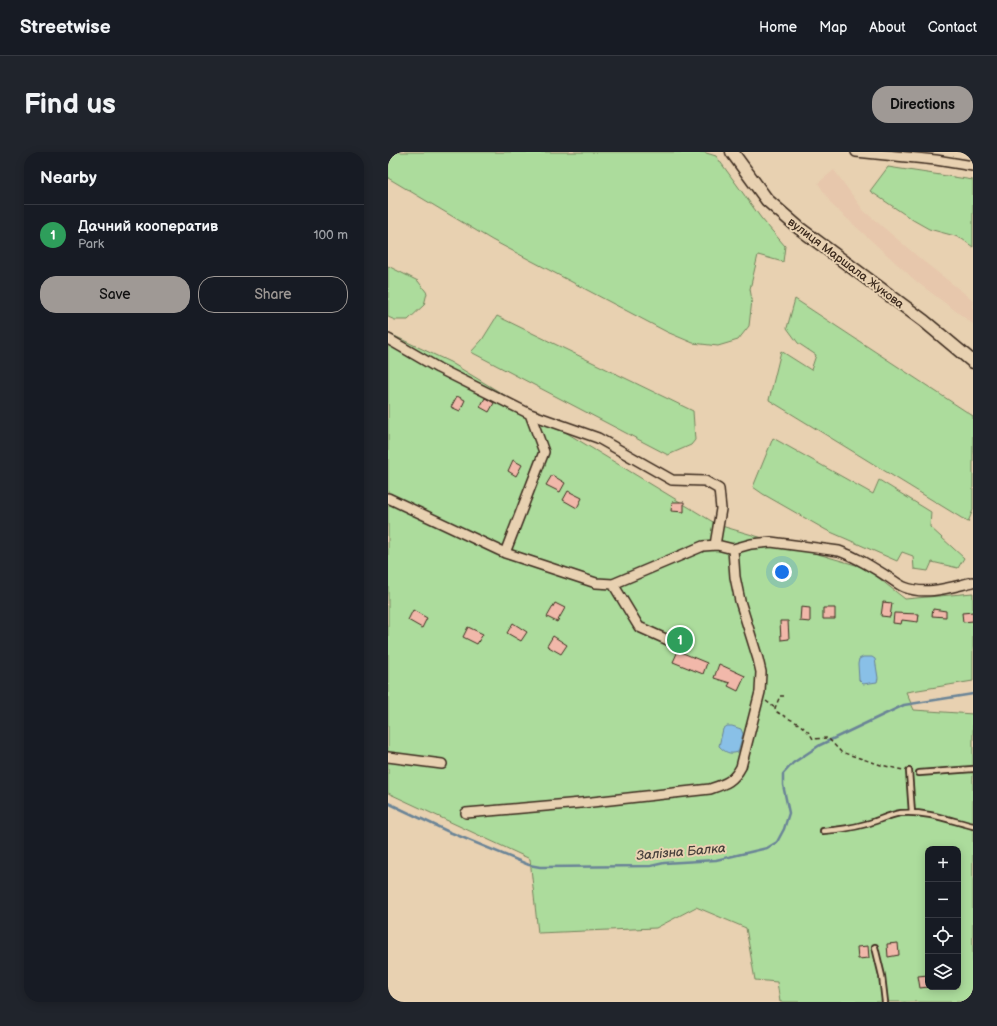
<!DOCTYPE html>
<meta charset="utf-8">
<style>
:root{--surface:#171b24;--page:#20242c;--text:#f1f3f6;--muted:#9ea1a6;--line:#363941;--accent:#9f9995}
body{margin:0;font-family:"Balsamiq Sans",sans-serif;background:var(--page);color:var(--text)}
.controls{position:absolute;right:12px;bottom:12px;display:grid;overflow:hidden;border-radius:8px;box-shadow:0 2px 10px #0003}
.controls button{width:36px;height:36px;display:grid;place-items:center;padding:0;border:0;border-bottom:1px solid var(--line);background:var(--surface);color:var(--text);font:20px sans-serif}
.you{position:absolute;left:394px;top:420px;width:14px;height:14px;margin:-10px;border:3px solid #fff;border-radius:50%;background:#1a73e8;box-shadow:0 0 0 6px #1a73e833}
.badge{display:grid;place-items:center;width:26px;height:26px;border-radius:50%;background:var(--accent);color:#fff;font-size:13px;font-weight:700}
.pin{position:absolute;translate:-50% -50%;border:2px solid #fff;box-shadow:0 1px 4px #0006}
.list{margin:0;padding:0;list-style:none}
h2{display:flex;justify-content:space-between;align-items:center;height:52px;margin:0;padding:0 16px;font-size:17px}
h2 small{font-size:13px;font-weight:400;color:var(--muted)}
.list li{display:grid;grid-template-columns:26px 1fr auto;gap:12px;align-items:center;box-sizing:border-box;height:60px;padding:0 16px;border-top:1px solid var(--line)}
.list b{display:block;font-size:15px;white-space:nowrap}
.list p{margin:0;font-size:13px;white-space:nowrap;color:var(--muted)}
.list em{font-size:13px;font-style:normal;color:var(--muted)}
.actions{display:flex;gap:8px;padding:12px 16px}
.actions a{flex:1;padding:9px 0;border:1px solid var(--accent);border-radius:16px;text-align:center;font-size:14px;color:var(--accent)}
.actions .main{background:var(--accent);color:#111}
.icon{flex:none;width:22px;height:22px;fill:none;stroke:currentColor;stroke-width:2;stroke-linecap:round;stroke-linejoin:round}
.map{position:relative;flex:none;width:585px;height:850px;overflow:hidden;border-radius:16px}
header{display:flex;align-items:center;gap:24px;box-sizing:border-box;height:56px;padding:0 20px;background:var(--surface);border-bottom:1px solid var(--line)}
header strong{font-size:19px}
nav{display:flex;gap:22px;margin-inline-start:auto;font-size:14px}
.intro{display:flex;align-items:center;justify-content:space-between;box-sizing:border-box;height:96px;padding:0 24px}
h1{margin:0;font-size:28px}
.button{padding:10px 18px;border-radius:16px;background:var(--accent);color:#111;font-size:14px;font-weight:700}
main{display:flex;gap:24px;padding:0 24px}
aside{flex:1;background:var(--surface);border-radius:16px;box-shadow:0 2px 10px #0003}
.map>svg:first-child{display:block}
.built{fill:#e7c7ac}
.green{fill:#acdc9c;stroke:#74835d;fill-rule:evenodd}
.water{fill:#89c0e7;stroke:#6a8497}
.lines{fill:none;stroke-linecap:round;stroke-linejoin:round}
.stream{stroke:#6a8497;stroke-width:2.5}
.building{fill:#f1b8aa;stroke:#3b2a1e}
.lane-casing{stroke:#3b2a1e;stroke-width:8}
.street-casing{stroke:#3b2a1e;stroke-width:12}
.secondary-casing{stroke:#3b2a1e;stroke-width:15}
.path{stroke:#3b2a1e;stroke-width:1.5;stroke-dasharray:4 3;stroke-linecap:butt}
.lane{stroke:#e8d1b1;stroke-width:4.5}
.street{stroke:#e8d1b1;stroke-width:9}
.secondary{stroke:#e8d1b1;stroke-width:12}
.labels{text-anchor:middle;stroke-width:4;stroke-linejoin:round;paint-order:stroke}
.street-label{font-size:12px;fill:#3b2a1e;stroke:#e8d1b1}
.water-label{font-size:13px;font-style:italic;fill:#47403c;stroke:#e8d1b1}
</style>
<header>
<strong>Streetwise</strong>
<nav><a>Home</a><a>Map</a><a>About</a><a>Contact</a></nav>
</header>
<div class="intro"><h1>Find us</h1><a class="button">Directions</a></div>
<main>
<aside>
<h2>Nearby<small></small></h2>
<ul class="list">
<li><span class="badge" style="background:#2e9e5b">1</span><div><b>Дачний кооператив</b><p>Park</p></div><em>100 m</em></li>
</ul>
<div class="actions"><a class="main">Save</a><a>Share</a></div>
</aside>
<div class="map">
<svg width="585" height="850" viewBox="0 0 585 850">
<rect width="100%" height="100%" fill="#e8d1b1"/>
<filter id="ink" filterUnits="userSpaceOnUse"><feTurbulence type="fractalNoise" baseFrequency=".025" numOctaves="2"/><feDisplacementMap in="SourceGraphic" scale="8" xChannelSelector="R" yChannelSelector="G"/><feConvolveMatrix kernelMatrix="1 2 1 2 8 2 1 2 1" color-interpolation-filters="sRGB"/></filter>
<g filter="url(#ink)">
<!-- built -->
<path class="built" d="M446 18 476 59 535 109 585 148V172L529 130 444 53 430 31Z"/>
<!-- green -->
<path class="green" d="M3 0H315L328 4 373 66 397 94 395 110 370 103 362 137 364 148 361 174 350 188 330 194 305 191 279 180 104 88 0 26V4Z
M500 15 585 28V95L574 87 567 84 541 77 525 68 482 39Z
M0 114 30 129 39 141 36 153 20 168H7L0 165Z
M407 147 585 264V358L580 370 381 248 393 199 423 218 428 203 410 191 399 176Z
M109 164 305 259 307 288 303 293 280 303 83 200 94 188Z
M0 181 62 210 330 373 478 416 517 447 585 441V529L518 540 526 558 585 562V850H392L389 830 367 828 358 776 308 755 268 776 150 781 142 707 0 641ZM540 697H570V835H540Z
M385 286 485 342 491 328 543 360 542 375 576 406 570 416 544 410 540 419 526 417 525 404 514 400 509 409 438 378 375 342 365 335Z"/>
<!-- water -->
<path class="water" d="M475 505H484L487 507 490 526 489 530 475 532 471 528 470 512 471 507Z
M339 574H344L353 577 355 582 350 600C341 603 337 600 331 594L335 577Z"/>
<g class="lines">
<!-- stream -->
<path class="stream" d="M0 651 59 679 141 713 152 715 263 714 276 711 328 708 379 696 389 690 396 677 401 661 395 633V622L405 611 432 593 516 553 585 542"/>
</g>
<!-- building -->
<path class="building" d="M69 244 77 248 72 259 63 255Z
M97 246 106 251 101 260 92 255Z
M125 308 134 313 128 324 120 319Z
M164 323 177 331 172 340 158 333Z
M180 339 194 346 189 356 175 348Z
M284 350H296V360L283 359Z
M495 450 504 451 502 465 493 464Z
M167 451 177 456 169 470 159 465Z
M413 455 422 456V470L412 469Z
M435 456H447V467H435Z
M545 457 558 459V465L544 464Z
M25 458 39 466 34 476 20 468Z
M585 460V469L575 470 574 461Z
M506 461 531 462 530 470 514 468 513 472 505 471Z
M392 469H400L401 487 393 488Z
M125 471 139 480 133 489 119 481Z
M80 475 95 482 89 492 75 485Z
M165 484 179 493 173 502 159 494Z
M290 499 319 511 315 522 285 510Z
M331 512 357 524 350 539 340 534 342 531 326 526Z
M510 791 511 803 500 805 499 792Z
M480 794 481 806 470 807 469 795Z
M540 823V835L532 836 530 824Z"/>
<g class="lines">
<defs>
<path id="lane" d="M521 619 524 661
M531 621 585 617
M435 679C450 678 464 676 478 672 490 669 500 663 513 661 538 659 561 668 585 674
M487 795 494 824 497 850"/>
<path id="street" d="M468 0 548 8 585 14
M0 187 50 216 142 262 156 300 117 401
M142 262 210 286 284 328 317 329 331 337 333 357 327 393
M0 346 117 401 208 431 225 432 315 394 329 393 345 397 363 392 383 390 451 399C469 405 484 415 500 425 505 428 510 432 516 435 538 444 563 435 585 430
M225 432 251 475 291 493
M0 605 54 612
M78 661 204 650 322 637C337 632 345 630 353 615L372 540 373 520 370 507 352 449 347 425 345 397"/>
<path id="secondary" d="M344 0 379 48 411 76 536 169 585 210"/>
</defs>
<!-- lane casing -->
<use href="#lane" class="lane-casing"/>
<!-- street casing -->
<use href="#street" class="street-casing"/>
<!-- secondary casing -->
<use href="#secondary" class="secondary-casing"/>
<!-- path -->
<path class="path" d="M396 544H392L387 556 389 560C402 568 418 573 425 587L440 586 453 600 493 613 515 618
M378 549 387 556"/>
<!-- lane -->
<use href="#lane" class="lane"/>
<!-- street -->
<use href="#street" class="street"/>
<!-- secondary -->
<use href="#secondary" class="secondary"/>
</g>
</g>
<g class="labels">
<!-- street labels -->
<g class="street-label">
<text transform="translate(458 111) rotate(37)" y="4">вулиця Маршала Жукова</text>
</g>
<!-- water labels -->
<g class="water-label">
<text transform="translate(293 699) rotate(-5)" y="5">Залізна Балка</text>
</g>
</g>
</svg>
<div class="controls">
<button>+</button>
<button>−</button>
<button><svg class="icon" aria-label="locate" viewBox="0 0 24 24"><circle cx="12" cy="12" r="6"/><path d="M12 2v4M12 18v4M2 12h4M18 12h4"/></svg></button>
<button><svg class="icon" aria-label="layers" viewBox="0 0 24 24"><path d="M12 4l9 5-9 5-9-5zM3 14l9 5 9-5"/></svg></button>
</div>
<div class="you"></div>
<div class="pin badge" style="left:292px;top:488px;background:#2e9e5b">1</div>
</div>
</main>
